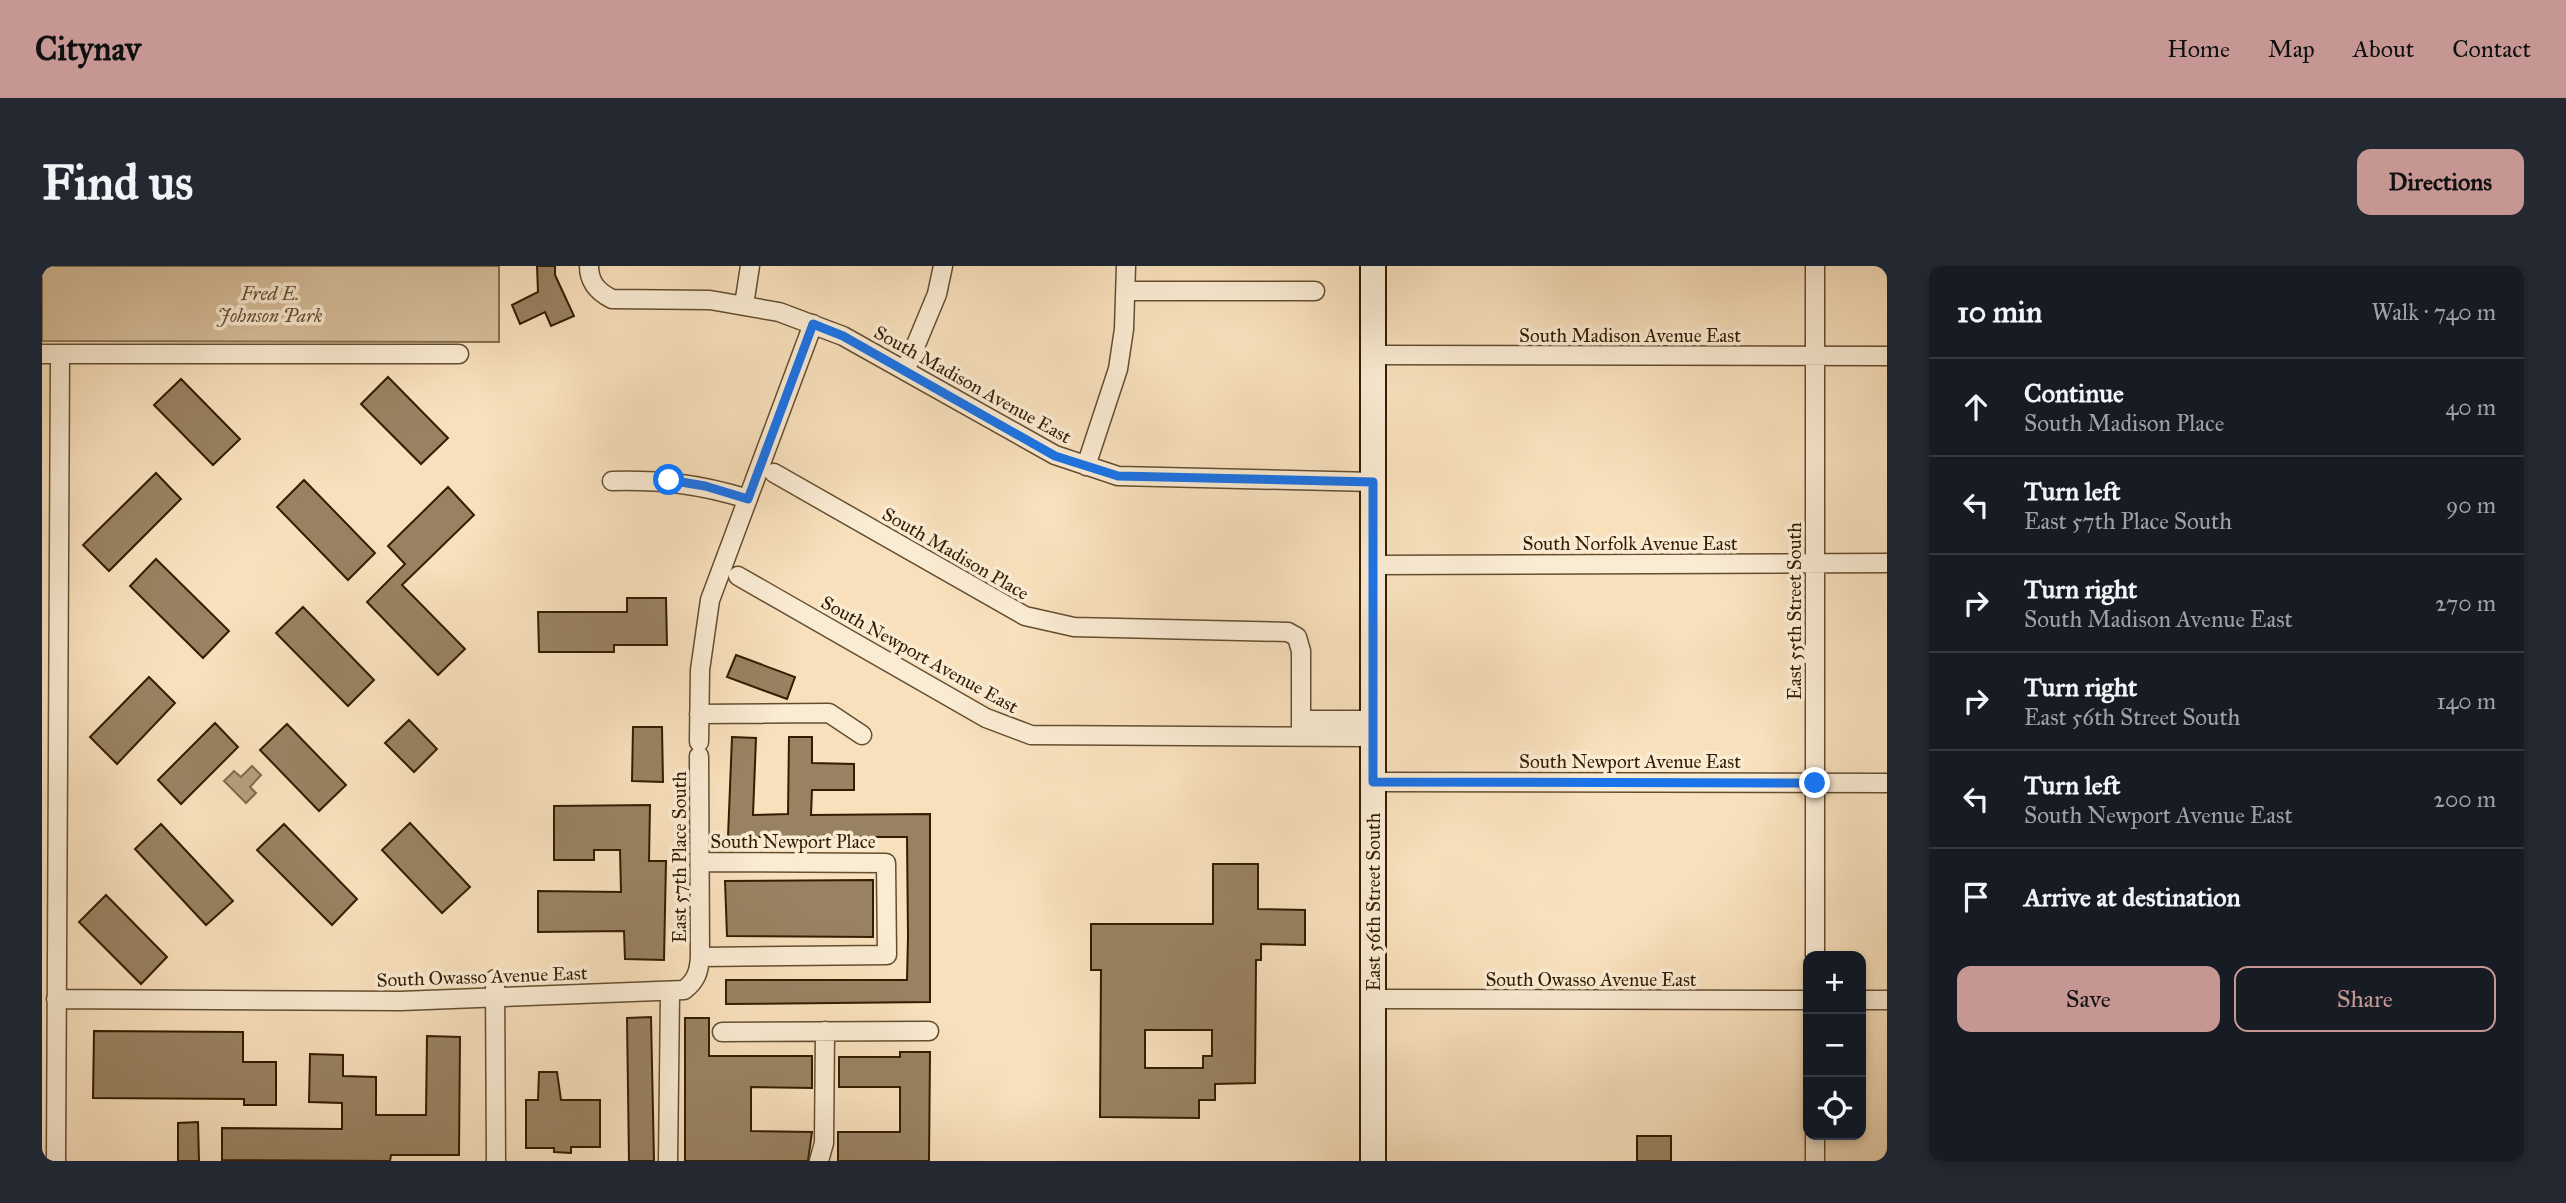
<!DOCTYPE html>
<meta charset="utf-8">
<style>
:root{--surface:#171b24;--page:#242831;--text:#f1f3f6;--muted:#9ea1a6;--line:#363941;--accent:#c59692}
body{margin:0;font-family:"IM FELL Great Primer",serif;background:var(--page);color:var(--text)}
.controls{position:absolute;right:21px;bottom:21px;display:grid;overflow:hidden;border-radius:14px;box-shadow:0 4px 10px #0003}
.controls button{width:63px;height:63px;display:grid;place-items:center;padding:0;border:0;border-bottom:2px solid var(--line);background:var(--surface);color:var(--text);font:35px sans-serif}
.stop{position:absolute;width:21px;height:21px;margin:-16px;border:5px solid #1a73e8;border-radius:50%;background:#fff}
.stop.end{background:#1a73e8;border-color:#fff;box-shadow:0 2px 7px #0008}
.list{margin:0;padding:0;list-style:none}
h2{display:flex;justify-content:space-between;align-items:center;height:91px;margin:0;padding:0 28px;font-size:30px}
h2 small{font-size:23px;font-weight:400;color:var(--muted)}
.list li{display:grid;grid-template-columns:46px 1fr auto;gap:21px;align-items:center;box-sizing:border-box;height:98px;padding:0 28px;border-top:2px solid var(--line)}
.list b{display:block;font-size:26px;white-space:nowrap}
.list p{margin:0;font-size:23px;white-space:nowrap;color:var(--muted)}
.list em{font-size:23px;font-style:normal;color:var(--muted)}
.actions{display:flex;gap:14px;padding:21px 28px}
.actions a{flex:1;padding:16px 0;border:2px solid var(--accent);border-radius:14px;text-align:center;font-size:24px;color:var(--accent)}
.actions .main{background:var(--accent);color:#111}
.icon{flex:none;width:38px;height:38px;fill:none;stroke:currentColor;stroke-width:2;stroke-linecap:round;stroke-linejoin:round}
.map{position:relative;flex:none;width:1845px;height:895px;overflow:hidden;border-radius:14px}
header{display:flex;align-items:center;gap:42px;box-sizing:border-box;height:98px;padding:0 35px;background:var(--accent);color:#111}
header strong{font-size:33px}
nav{display:flex;gap:38px;margin-inline-start:auto;font-size:24px}
.intro{display:flex;align-items:center;justify-content:space-between;box-sizing:border-box;height:168px;padding:0 42px}
h1{margin:0;font-size:49px}
.button{padding:18px 32px;border-radius:14px;background:var(--accent);color:#111;font-size:24px;font-weight:700}
main{display:flex;gap:42px;padding:0 42px}
aside{flex:1;background:var(--surface);border-radius:14px;box-shadow:0 4px 10px #0003}
.map>svg:first-child{display:block}
.green{fill:#d7bf9c;stroke:#856e4e;stroke-width:2}
.water{fill:#b59e7c;stroke:#816a4b;stroke-width:2}
.building{fill:#998262;stroke:#331d01;stroke-width:2;fill-rule:evenodd}
.lines{fill:none;stroke-linecap:round;stroke-linejoin:round}
.street-casing{stroke:#644e30;stroke-width:21}
.secondary-casing{stroke:#331d01;stroke-width:28}
.street{stroke:#faebd3;stroke-width:18}
.secondary{stroke:#faebd3;stroke-width:24}
.route{stroke:#1a73e8;stroke-width:9}
.labels{text-anchor:middle;stroke-width:7;stroke-linejoin:round;paint-order:stroke}
.park-label{font-size:19px;font-style:italic;fill:#644e30;stroke:#faebd3}
.street-label{font-size:19px;fill:#331d01;stroke:#faebd3}
</style>
<header>
<strong>Citynav</strong>
<nav><a>Home</a><a>Map</a><a>About</a><a>Contact</a></nav>
</header>
<div class="intro"><h1>Find us</h1><a class="button">Directions</a></div>
<main>
<div class="map">
<svg width="1845" height="895" viewBox="0 0 1845 895">
<rect width="100%" height="100%" fill="#f8e0bc"/>
<filter id="stains"><feTurbulence type="fractalNoise" baseFrequency=".00286" numOctaves="4"/><feColorMatrix values="0 0 0 0 .2 0 0 0 0 .09 0 0 0 0 .02 0 0 0 .5 -.17"/></filter>
<radialGradient id="worn" r=".72"><stop offset=".6" stop-color="#630" stop-opacity="0"/><stop offset="1" stop-color="#630" stop-opacity=".3"/></radialGradient>
<!-- green -->
<path class="green" d="M0 0H457V76L0 75Z"/>
<!-- water -->
<path class="water" d="M210 500 219 509 208 521 214 527 204 537 182 515 192 505 199 511Z"/>
<!-- building -->
<path class="building" d="M495 0H513V9L532 50 509 60 503 46 478 58 470 39 496 26Z
M346 111 406 172 379 198 319 138Z
M139 113 198 173 171 199 112 139Z
M114 207 139 233 67 305 41 279Z
M262 214 333 287 306 314 235 241Z
M406 221 432 249 360 319 423 383 396 409 325 336 363 298 346 280Z
M114 293 187 365 161 392 88 320Z
M585 332H624L625 379H572V386H497L496 346H585Z
M261 341 332 414 306 440 234 367Z
M694 389 753 411 745 433 685 411Z
M107 411 133 437 75 498 48 471Z
M367 454 395 483 372 506 343 477Z
M173 457 196 481 139 538 116 514Z
M245 458 304 519 277 545 218 484Z
M591 461H620L621 516 590 515Z
M690 471 714 472 711 549 746 548 747 471H770V497L812 498V524H770L769 549 888 548V736L684 738V714H865L866 671 865 571H686Z
M608 539 607 595H624L622 694 583 693 582 665 496 666V625L579 626 578 584H552V594H512V540Z
M368 557 428 621 400 647 340 584Z
M119 558 191 635 164 659 93 583Z
M242 558 315 633 290 659 215 584Z
M1171 598H1216V643L1263 644V679L1219 678V694H1214L1213 817 1173 818V834H1157V852L1058 851 1059 704H1049V658H1171ZM1103 764H1170V790H1161V802H1103Z
M831 614V671L685 670 683 615Z
M64 629 125 691 99 718 37 656Z
M609 751 612 895H587L585 752Z
M643 752H667V790H770V822L709 821V865L770 866 766 895H643Z
M52 765 201 766V796H234V839H202V833L51 832Z
M385 770 418 771 417 889H349L348 895 180 894V862L300 863V837L267 836 268 788 301 789V810L334 811V849H384Z
M858 786H888L887 895H796V866H858V821H797V791H858Z
M497 806H515L519 834H558V881H529V887L512 886V882H484V834H496Z
M156 856 157 895H136V857Z
M1595 870H1629V895H1595Z"/>
<g class="lines">
<defs>
<path id="street" d="M547 0C547 17 556 26 570 33L668 34 737 46 801 70 1013 189 1076 210 1331 216
M1084 25H1273
M702 39 708 0
M0 88H417
M1331 89 1845 90
M863 105 895 28 901 0
M1044 200 1076 103 1082 63 1084 0
M732 207 983 350 1032 361 1246 366 1255 371 1259 385V470
M570 215C622 214 657 218 706 233
M1331 299 1845 297
M696 310 944 452 989 469 1332 471
M657 448 787 447 820 469
M1259 454H1332
M657 476 658 404 668 334 771 58
M1331 516 1845 517
M1773 690V0
M658 691 845 689 844 597 658 596
M453 713 454 895
M14 733 359 735 642 724C654 715 657 706 658 691L657 490
M1331 733 1766 734
M1819 734H1845
M680 766 887 765
M14 895 18 88
M626 895 628 727
M777 895 782 877 783 765
M1773 895V869"/>
<path id="secondary" d="M1331 0V895"/>
</defs>
<!-- street casing -->
<use href="#street" class="street-casing"/>
<!-- secondary casing -->
<use href="#secondary" class="secondary-casing"/>
<!-- street -->
<use href="#street" class="street"/>
<!-- secondary -->
<use href="#secondary" class="secondary"/>
</g>
<g class="lines">
<!-- route -->
<path class="route" d="M627 214 663 220 706 233 771 58 801 70 1013 190 1076 210 1331 216V516L1773 517"/>
</g>
<g class="labels">
<!-- park labels -->
<g class="park-label">
<text x="228" y="34">Fred E.<tspan x="228" dy="22">Johnson Park</tspan></text>
</g>
<!-- street labels -->
<g class="street-label">
<text x="1588" y="76">South Madison Avenue East</text>
<text transform="translate(931 118) rotate(29)" y="7">South Madison Avenue East</text>
<text x="1588" y="284">South Norfolk Avenue East</text>
<text transform="translate(914 287) rotate(30)" y="7">South Madison Place</text>
<text transform="translate(1752 345) rotate(-90)" y="7">East 55th Street South</text>
<text transform="translate(878 388) rotate(29)" y="7">South Newport Avenue East</text>
<text x="1588" y="502">South Newport Avenue East</text>
<text x="751" y="582">South Newport Place</text>
<text transform="translate(637 591) rotate(-90)" y="7">East 57th Place South</text>
<text transform="translate(1331 636) rotate(-90)" y="7">East 56th Street South</text>
<text transform="translate(440 710) rotate(-2)" y="7">South Owasso Avenue East</text>
<text x="1549" y="720">South Owasso Avenue East</text>
</g>
</g>
<rect width="100%" height="100%" filter="url(#stains)"/>
<rect width="100%" height="100%" fill="url(#worn)"/>
</svg>
<div class="controls">
<button>+</button>
<button>−</button>
<button><svg class="icon" aria-label="locate" viewBox="0 0 24 24"><circle cx="12" cy="12" r="6"/><path d="M12 2v4M12 18v4M2 12h4M18 12h4"/></svg></button>
</div>
<div class="stop" style="left:627px;top:214px"></div>
<div class="stop end" style="left:1773px;top:517px"></div>
</div>
<aside>
<h2>10 min<small>Walk · 740 m</small></h2>
<ul class="list">
<li><svg class="icon" aria-label="ahead" viewBox="0 0 24 24"><path d="M12 20V5M6 11l6-6 6 6"/></svg><div><b>Continue</b><p>South Madison Place</p></div><em>40 m</em></li>
<li><svg class="icon" aria-label="left" viewBox="0 0 24 24"><path d="M17 20v-9H6M10 6l-5 5 5 5"/></svg><div><b>Turn left</b><p>East 57th Place South</p></div><em>90 m</em></li>
<li><svg class="icon" aria-label="right" viewBox="0 0 24 24"><path d="M7 20v-9h11M14 6l5 5-5 5"/></svg><div><b>Turn right</b><p>South Madison Avenue East</p></div><em>270 m</em></li>
<li><svg class="icon" aria-label="right" viewBox="0 0 24 24"><path d="M7 20v-9h11M14 6l5 5-5 5"/></svg><div><b>Turn right</b><p>East 56th Street South</p></div><em>140 m</em></li>
<li><svg class="icon" aria-label="left" viewBox="0 0 24 24"><path d="M17 20v-9H6M10 6l-5 5 5 5"/></svg><div><b>Turn left</b><p>South Newport Avenue East</p></div><em>200 m</em></li>
<li><svg class="icon" aria-label="arrive" viewBox="0 0 24 24"><path d="M6 21V4h12l-3 4 3 4H6"/></svg><div><b>Arrive at destination</b></div></li>
</ul>
<div class="actions"><a class="main">Save</a><a>Share</a></div>
</aside>
</main>
